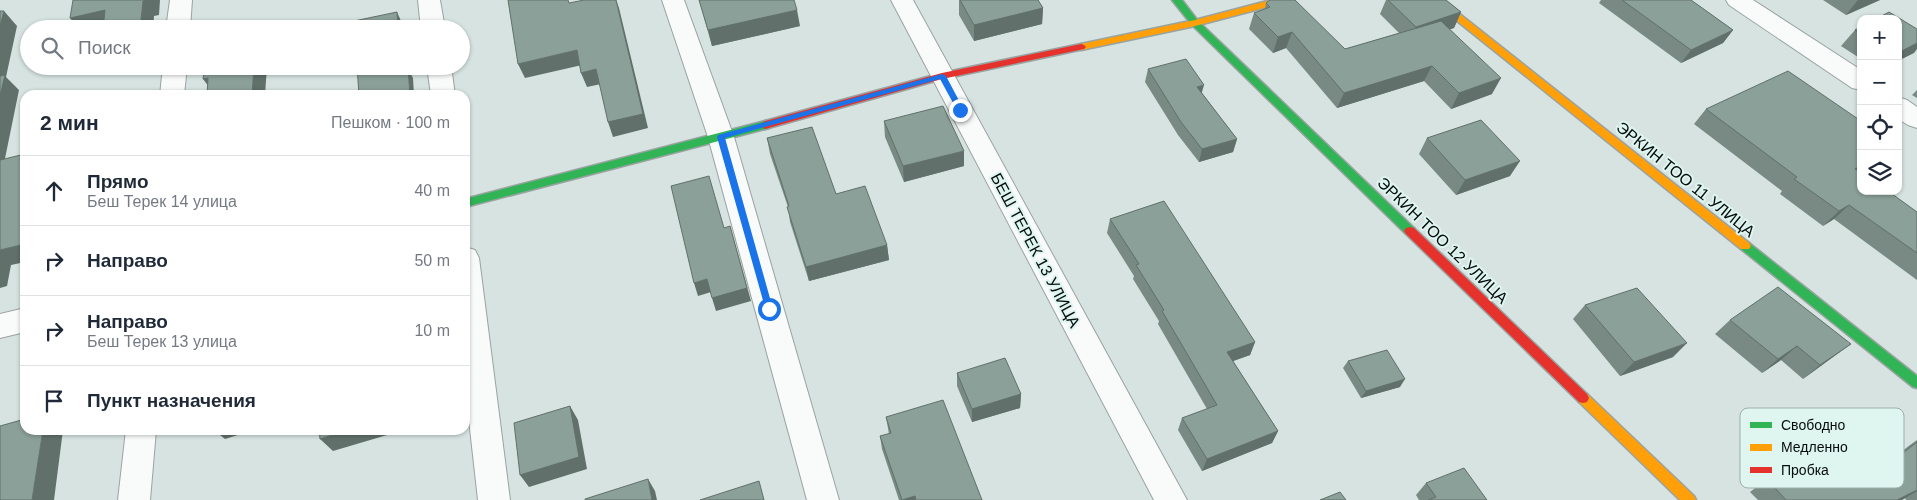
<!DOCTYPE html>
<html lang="ru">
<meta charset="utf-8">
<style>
:root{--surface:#fff;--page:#f6f6f7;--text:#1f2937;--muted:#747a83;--line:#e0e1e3}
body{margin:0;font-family:Arial,sans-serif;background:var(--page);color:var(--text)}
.controls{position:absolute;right:15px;top:15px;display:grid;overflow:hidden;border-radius:10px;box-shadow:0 1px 4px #0004}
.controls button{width:45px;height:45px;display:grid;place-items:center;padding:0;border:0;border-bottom:1px solid var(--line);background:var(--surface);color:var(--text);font:25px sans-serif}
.stop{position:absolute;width:15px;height:15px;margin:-11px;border:4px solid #1a73e8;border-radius:50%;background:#fff}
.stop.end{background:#1a73e8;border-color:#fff;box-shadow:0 1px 5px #0008}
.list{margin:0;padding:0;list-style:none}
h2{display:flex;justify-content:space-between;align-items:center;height:65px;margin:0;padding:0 20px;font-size:21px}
h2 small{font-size:16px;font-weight:400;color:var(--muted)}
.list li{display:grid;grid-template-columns:32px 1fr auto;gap:15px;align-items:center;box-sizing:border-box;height:70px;padding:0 20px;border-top:1px solid var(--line)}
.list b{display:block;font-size:19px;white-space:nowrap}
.list p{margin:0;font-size:16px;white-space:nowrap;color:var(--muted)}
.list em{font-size:16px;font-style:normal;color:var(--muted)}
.icon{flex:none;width:28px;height:28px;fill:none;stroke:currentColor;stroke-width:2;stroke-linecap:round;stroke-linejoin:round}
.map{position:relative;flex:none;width:1917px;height:500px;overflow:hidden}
.search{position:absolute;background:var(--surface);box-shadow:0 1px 4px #0004;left:20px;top:20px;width:450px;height:55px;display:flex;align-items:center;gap:12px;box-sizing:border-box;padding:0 18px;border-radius:28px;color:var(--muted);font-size:19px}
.panel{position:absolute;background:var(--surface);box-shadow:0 1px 4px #0004;left:20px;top:90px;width:450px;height:345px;border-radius:15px}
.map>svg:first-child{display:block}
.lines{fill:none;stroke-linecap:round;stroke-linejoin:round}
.street-casing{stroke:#99a3a1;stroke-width:2}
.fast-casing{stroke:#99a3a1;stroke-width:3}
.slow-casing{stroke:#99a3a1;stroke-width:3}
.jam-casing{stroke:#99a3a1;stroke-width:3}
.street{fill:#f9fbfa;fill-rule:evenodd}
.fast{fill:#30b455;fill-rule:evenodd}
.slow{fill:#ff9f0a;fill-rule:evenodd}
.jam{fill:#e5322d;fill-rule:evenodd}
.wall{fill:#788a83}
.shaded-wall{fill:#61706a}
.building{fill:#8ba098;stroke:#61706a}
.route{fill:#1a73e8}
.labels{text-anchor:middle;stroke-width:4;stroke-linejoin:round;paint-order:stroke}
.street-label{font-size:16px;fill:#060d0c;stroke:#def5f0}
.key{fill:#def5f0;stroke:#9dafac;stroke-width:1}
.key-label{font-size:14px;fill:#060d0c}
</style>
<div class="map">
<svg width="1917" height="500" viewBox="0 0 1917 500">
<rect width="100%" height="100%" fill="#d6e3e0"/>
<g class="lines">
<defs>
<path id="street" d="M170 0H192L190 29H166Z
M418 0H440L445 29H421Z
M662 0H684L734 137 839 500H807L708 137Z
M891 0H913L1187 500H1154Z
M1726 0H1753L1861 70V90L1852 88 1729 5Z
M163 66H187L184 95H160Z
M427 66H451L455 95H431Z
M1898 97 1907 100 1917 107V128L1908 125 1898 119Z
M465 247 475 250 479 258 510 500H478L465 384Z
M25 308V332L0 338V314Z
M126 430H156L150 500H118Z"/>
<path id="fast" d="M1172 0H1182L1198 21 1414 228 1416 231 1414 234H1406L1192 25Z
M765 121 769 122 770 125 769 128 465 207V199Z
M1745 242 1749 243 1917 376V388L1913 387 1741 249 1739 246 1741 243Z"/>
<path id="slow" d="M1271 0H1288L1286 2 1195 26 1081 50 1076 47 1081 44 1195 20Z
M1431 0H1442L1749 243 1751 246 1749 249H1741Z
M1583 393 1587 394 1694 496 1696 500H1680L1579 402 1577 398 1579 394Z"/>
<path id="jam" d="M1081 44 1084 45 1086 47 1084 49 942 79 765 129 760 125 765 121 942 73Z
M1410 227 1414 228 1587 394 1589 398 1587 402 1583 403 1579 402 1406 234 1404 231 1406 228Z"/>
</defs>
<!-- street casing -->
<use href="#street" class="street-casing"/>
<!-- fast casing -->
<use href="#fast" class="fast-casing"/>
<!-- slow casing -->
<use href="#slow" class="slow-casing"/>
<!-- jam casing -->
<use href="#jam" class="jam-casing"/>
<!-- street -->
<use href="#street" class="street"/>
<!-- fast -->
<use href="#fast" class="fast"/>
<!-- slow -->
<use href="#slow" class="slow"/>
<!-- jam -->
<use href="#jam" class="jam"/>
</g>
<!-- wall -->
<path class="wall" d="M699 0 800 26 712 46Z
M959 0H1038L1043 8 1042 24 974 41 959 15Z
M1386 0H1446L1461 12 1454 28 1450 29 1492 94 1451 109 1424 81 1337 108 1286 48 1273 53 1249 29 1254 13 1265 9 1266 3 1345 49 1399 33 1380 14Z
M1601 0H1691L1733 30 1723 43 1681 63 1599 3Z
M1823 0H1880L1846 15Z
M1861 27V59L1841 46 1855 30Z
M1148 69 1202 93 1237 139 1233 152 1199 162 1178 135 1145 82Z
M1917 90V98L1912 95Z
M1706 109 1859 171 1917 212V280L1834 219 1823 226 1780 194 1782 191 1694 124Z
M884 121 964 166 904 182 885 137Z
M767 138 836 194 887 245 889 260 809 281 790 222 788 207 770 154Z
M1427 138 1510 176 1456 195 1419 154Z
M1110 219 1255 342 1250 355 1233 361 1278 431 1272 443 1202 471 1178 430 1182 418 1207 409 1158 324 1159 321 1133 279 1134 276 1107 233Z
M1585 305 1673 357 1620 376 1573 319Z
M1730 320 1851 344 1833 357 1803 379 1781 360 1762 373 1715 334Z
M1348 361 1400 387 1361 398 1343 368Z
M957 373 1021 394 1020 408 972 422 957 386Z
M886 417 982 500H899L882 449 880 436 889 434Z
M1917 440V500H1906L1905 498 1902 500H1758L1750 492 1767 479 1844 480 1861 483 1910 445Z
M1426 483 1487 500H1419L1416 495Z"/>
<!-- shaded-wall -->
<path class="shaded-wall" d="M147 0H160L159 15 154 16 153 29H140L143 1Z
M616 0 619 8 648 128 613 137 608 122Z
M1858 0H1880L1846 15Z
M1043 8 1042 24 974 41V25Z
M105 10 117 24 98 29H79L70 18Z
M797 10 800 26 712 46 708 30Z
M4 11 17 26 6 77 19 90 1 178 0 177V26Z
M397 12 401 21 402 29H398Z
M1461 12 1454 28 1409 43 1416 27Z
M1733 30 1723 43 1681 63 1691 50Z
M1292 32 1286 48 1273 53 1278 37Z
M1917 43V49L1914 53 1898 61V53Z
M577 50 582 65 525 78 518 64Z
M254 66H267L265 95H252Z
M400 66H405V80L400 71Z
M1432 66 1424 81 1337 108 1344 93Z
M408 69 413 78 414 95H410Z
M596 69 601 84 587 87 581 73Z
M208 78 215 95 203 79Z
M1501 78 1492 94 1451 109 1459 93Z
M1204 85 1200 99 1197 87Z
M374 91 376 95H359Z
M1237 139 1233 152 1199 162 1202 149Z
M964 151V166L904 182 903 166Z
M1520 161 1510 176 1456 195 1465 180Z
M1861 165V169L1840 183 1855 169Z
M1849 205 1834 219 1823 226 1839 211Z
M730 226 751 301 716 311 712 298Z
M25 244V262L11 265 7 286 0 288V250Z
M887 245 889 260 809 281 806 267Z
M707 279 711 292 698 296 694 283Z
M1255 342 1250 355 1222 365 1227 352Z
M1687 343 1673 357 1620 376 1634 362Z
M1851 344 1833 357 1803 379 1820 365Z
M1797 346 1781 360 1762 373 1778 359Z
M1405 379 1400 387 1361 398 1366 391Z
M1021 394 1020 408 972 422V409Z
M570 406 578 420 587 469 529 487 520 475Z
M43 430H63L54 500H32Z
M214 430H254L225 439Z
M348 430H404L333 451 320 439Z
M1278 431 1272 443 1202 471 1207 459Z
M648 479 655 491 657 500H652Z
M1917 490V491L1902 500H1897Z
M915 496V500H903Z"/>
<!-- building -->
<path class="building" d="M73 0H147L143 1 140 29H103L105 10 70 18Z
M508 0H568L569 3 584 0H616L643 114 608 122 596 69 581 73 577 50 518 64Z
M699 0H794L797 10 708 30Z
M960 0H1038L1043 8 974 25Z
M1270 0H1295L1345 49 1441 21 1501 78 1459 93 1432 66 1344 93 1292 32 1278 37 1254 13 1270 7 1266 3Z
M1388 0H1446L1461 12 1416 27Z
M1622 0H1691L1733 30 1691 50Z
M0 11H4L0 26Z
M397 12 398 29H355L354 21Z
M1889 12 1917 29V43L1898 53V19H1876Z
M1861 27V34L1855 30Z
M1186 59 1204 85 1197 87 1237 139 1202 149 1181 122 1148 69Z
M205 66H254L252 95H207L208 78 203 79Z
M357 66H400V71L408 69 410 95H374V91L359 95Z
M1788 71 1861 121V165L1855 169 1861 172V191H1888L1917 212V253L1849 205 1839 211 1794 179 1797 177 1706 109Z
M5 75 0 96V76Z
M943 106 964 151 903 166 884 121Z
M1481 120 1520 161 1465 180 1427 138Z
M812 127 836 194 865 186 887 245 806 267 787 207 789 206 767 138Z
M25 154V244L0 250V160Z
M709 176 724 228 730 226 747 288 712 298 707 279 694 283 671 186Z
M1164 201 1255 342 1227 352 1278 431 1207 459 1182 418 1217 405 1162 311 1164 310 1136 265 1139 264 1110 219Z
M1778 287 1851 344 1820 365 1797 346 1778 359 1730 320Z
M1637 288 1687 343 1634 362 1585 305Z
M1387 350 1405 379 1366 391 1348 361Z
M1005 358 1021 394 972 409 957 373Z
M943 400 982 500H916L915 496 902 500 880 436 891 433 886 417Z
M570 406 579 457 520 475 514 423Z
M25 419V430H43L32 500H0V426Z
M319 430H348L320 439Z
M1917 442V490L1897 500H1786L1767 479 1820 455 1844 480 1854 475 1863 484Z
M1464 468 1487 500H1428L1436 497 1426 483Z
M648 479 652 500H585V499Z
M759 481 764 500H700Z
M1340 492 1346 500H1320Z"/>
<!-- route -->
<path class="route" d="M942 74 946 76 964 110 963 112H958L940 79 725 138 773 309 769 312 766 311 717 137 718 135Z"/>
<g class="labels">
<!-- street labels -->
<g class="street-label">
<text transform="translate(1686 179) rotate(39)" y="6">ЭРКИН ТОО 11 УЛИЦА</text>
<text transform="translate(1443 240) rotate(44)" y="6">ЭРКИН ТОО 12 УЛИЦА</text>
<text transform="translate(1036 250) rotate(62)" y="6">БЕШ ТЕРЕК 13 УЛИЦА</text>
</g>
</g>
<!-- legend -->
<rect x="1740" y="408" width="164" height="80" rx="8" class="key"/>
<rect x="1750" y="422" width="22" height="6" fill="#30b455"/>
<rect x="1750" y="444" width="22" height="7" fill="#ff9f0a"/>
<rect x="1750" y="467" width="22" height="6" fill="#e5322d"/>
<g class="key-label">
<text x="1781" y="430">Свободно</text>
<text x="1781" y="452">Медленно</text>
<text x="1781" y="475">Пробка</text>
</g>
</svg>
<div class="controls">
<button>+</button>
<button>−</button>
<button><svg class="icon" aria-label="locate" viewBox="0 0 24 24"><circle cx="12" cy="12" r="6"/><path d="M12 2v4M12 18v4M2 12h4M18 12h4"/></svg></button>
<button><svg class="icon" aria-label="layers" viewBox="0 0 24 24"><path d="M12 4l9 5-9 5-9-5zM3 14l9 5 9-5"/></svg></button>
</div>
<div class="stop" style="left:769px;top:309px"></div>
<div class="stop end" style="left:960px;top:110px"></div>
<div class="search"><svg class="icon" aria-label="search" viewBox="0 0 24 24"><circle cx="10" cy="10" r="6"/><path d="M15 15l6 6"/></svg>Поиск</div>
<section class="panel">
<h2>2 мин<small>Пешком · 100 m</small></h2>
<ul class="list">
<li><svg class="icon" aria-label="ahead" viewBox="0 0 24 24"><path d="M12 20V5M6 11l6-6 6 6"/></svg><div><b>Прямо</b><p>Беш Терек 14 улица</p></div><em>40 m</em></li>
<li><svg class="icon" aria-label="right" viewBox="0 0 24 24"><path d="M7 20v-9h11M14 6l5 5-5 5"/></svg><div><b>Направо</b></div><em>50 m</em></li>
<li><svg class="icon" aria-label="right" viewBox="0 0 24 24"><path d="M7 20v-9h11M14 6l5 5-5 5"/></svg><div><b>Направо</b><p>Беш Терек 13 улица</p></div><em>10 m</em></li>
<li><svg class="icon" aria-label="arrive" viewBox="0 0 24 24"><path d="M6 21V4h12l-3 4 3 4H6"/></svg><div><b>Пункт назначения</b></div></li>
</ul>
</section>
</div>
